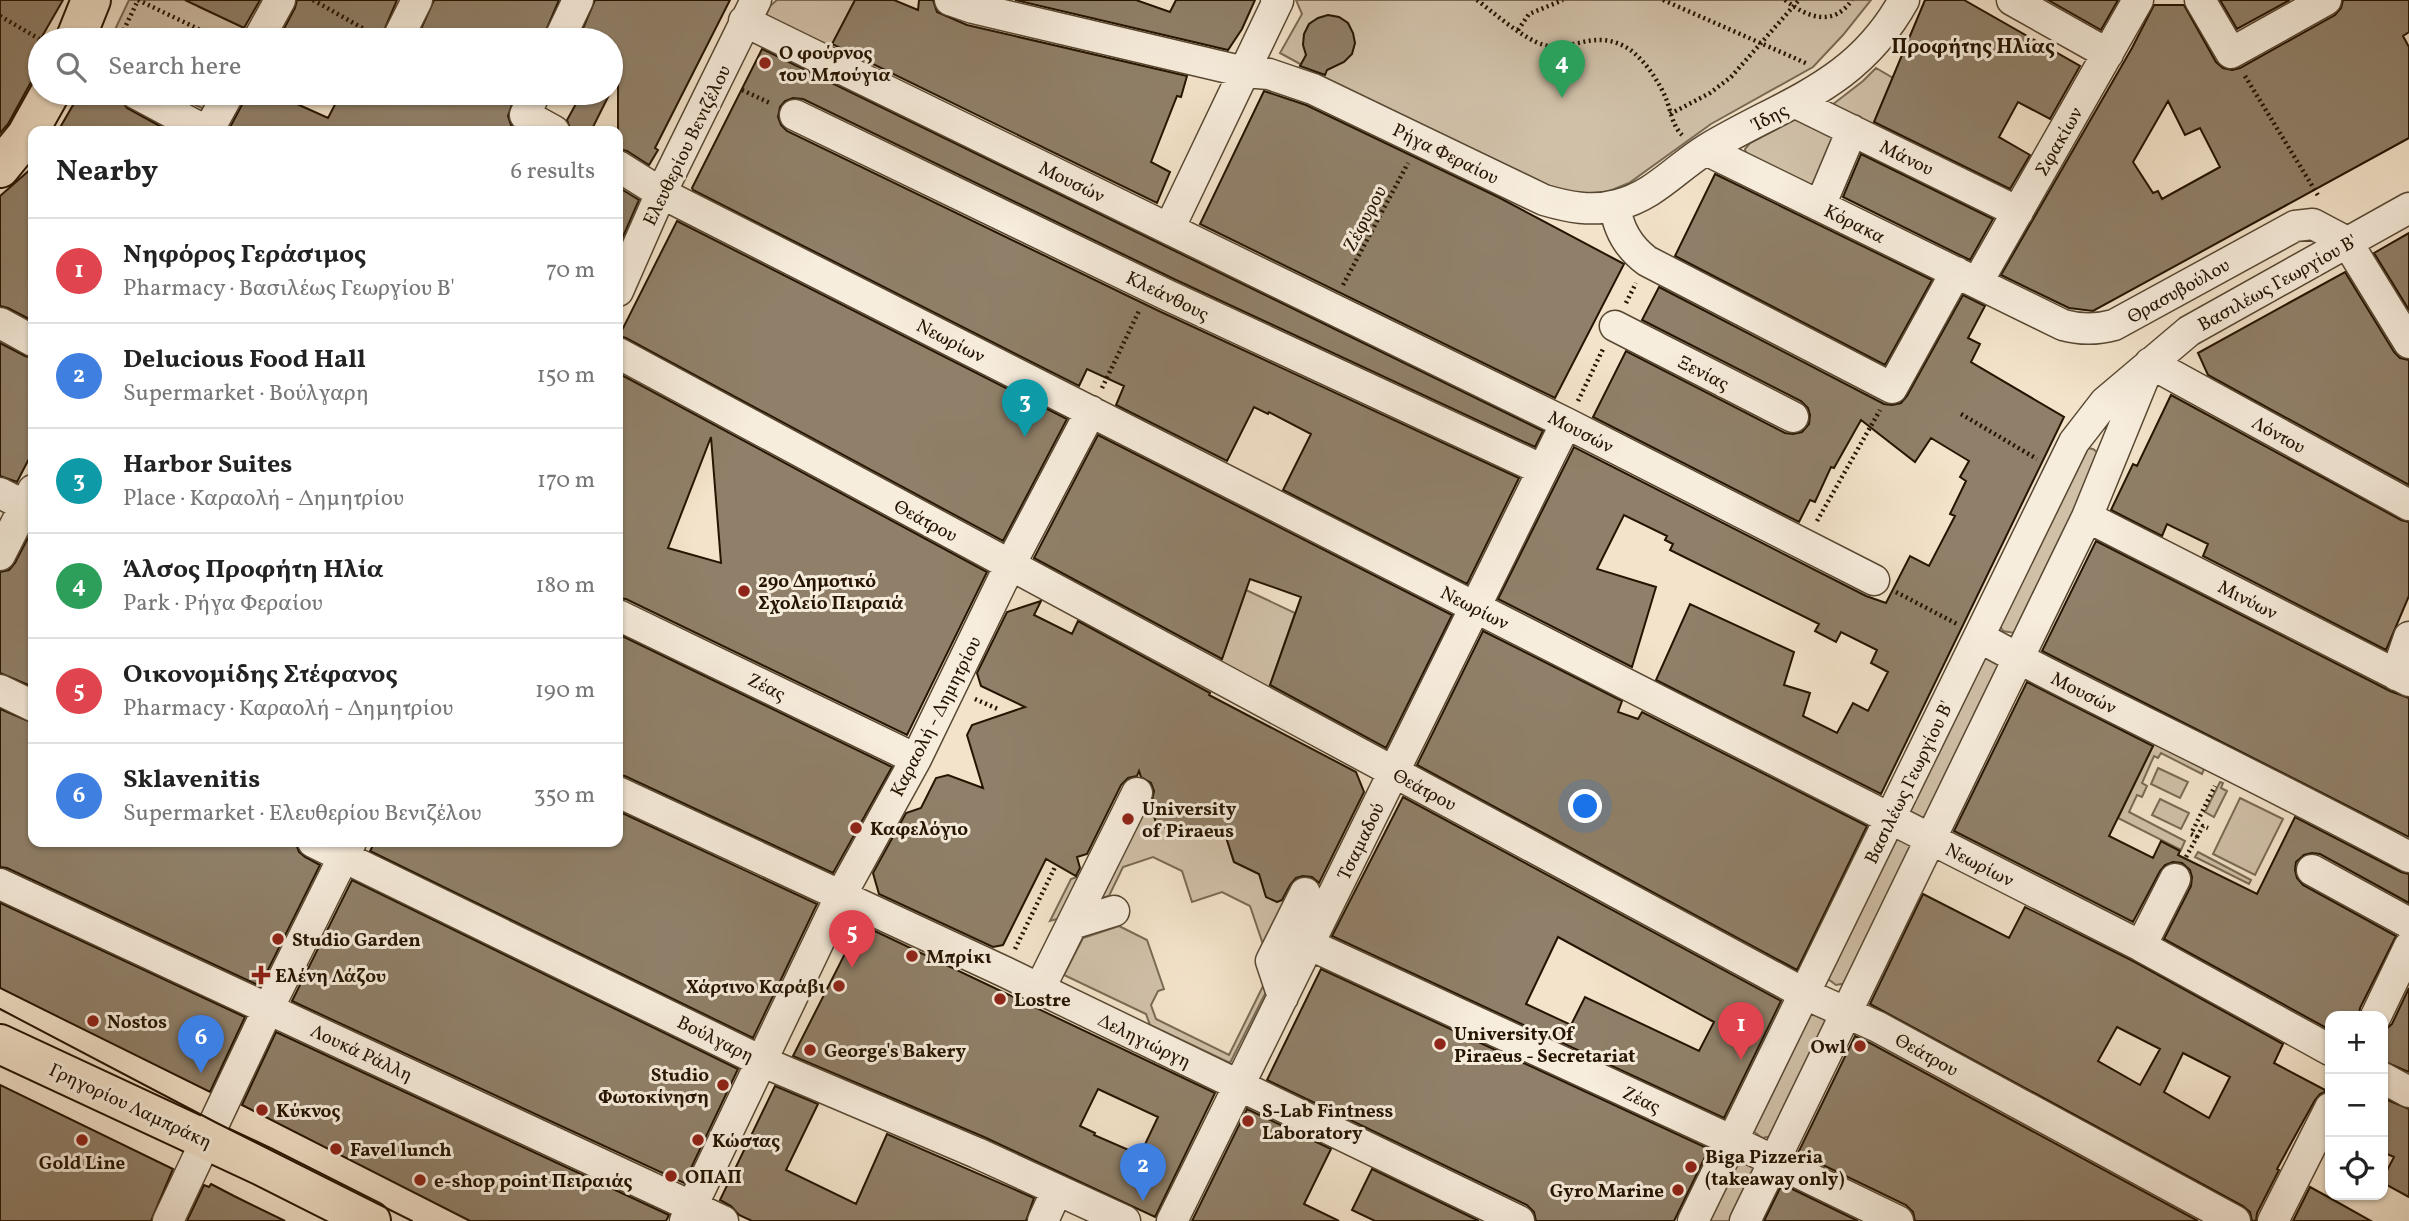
<!DOCTYPE html>
<meta charset="utf-8">
<style>
:root{--surface:#fff;--page:#f2f2f2;--text:#222;--muted:#767676;--line:#e0e0e0;--accent:#db2777}
body{margin:0;font-family:Vollkorn,serif;background:var(--page);color:var(--text)}
.controls{position:absolute;right:21px;bottom:21px;display:grid;overflow:hidden;border-radius:14px;box-shadow:0 2px 5px #0004}
.controls button{width:63px;height:63px;display:grid;place-items:center;padding:0;border:0;border-bottom:2px solid var(--line);background:var(--surface);color:var(--text);font:35px sans-serif}
.you{position:absolute;left:1586px;top:807px;width:24px;height:24px;margin:-18px;border:5px solid #fff;border-radius:50%;background:#1a73e8;box-shadow:0 0 0 10px #1a73e833}
.badge{display:grid;place-items:center;width:46px;height:46px;border-radius:50%;background:var(--accent);color:#fff;font-size:23px;font-weight:700}
.pin{position:absolute;translate:-50% -58px;filter:drop-shadow(0 2px 4px #0008)}
.pin::after{content:'';position:absolute;top:37px;width:24px;height:21px;background:inherit;clip-path:polygon(0 0,100% 0,50% 100%)}
.list{margin:0;padding:0;list-style:none}
h2{display:flex;justify-content:space-between;align-items:center;height:91px;margin:0;padding:0 28px;font-size:30px}
h2 small{font-size:23px;font-weight:400;color:var(--muted)}
.list li{display:grid;grid-template-columns:46px 1fr auto;gap:21px;align-items:center;box-sizing:border-box;height:105px;padding:0 28px;border-top:2px solid var(--line)}
.list b{display:block;font-size:26px;white-space:nowrap}
.list p{margin:0;font-size:23px;white-space:nowrap;color:var(--muted)}
.list em{font-size:23px;font-style:normal;color:var(--muted)}
.icon{flex:none;width:38px;height:38px;fill:none;stroke:currentColor;stroke-width:2;stroke-linecap:round;stroke-linejoin:round}
.map{position:relative;flex:none;width:2409px;height:1221px;overflow:hidden}
.search{position:absolute;background:var(--surface);box-shadow:0 2px 5px #0004;left:28px;top:28px;width:595px;height:77px;display:flex;align-items:center;gap:18px;box-sizing:border-box;padding:0 24px;border-radius:38px;color:var(--muted);font-size:26px}
.panel{position:absolute;background:var(--surface);box-shadow:0 2px 5px #0004;left:28px;top:126px;width:595px;height:721px;border-radius:14px}
.map>svg:first-child{display:block}
.green{fill:#d0c0a8;stroke:#7a6a54;stroke-width:2}
.building{fill:#908069;stroke:#251400;stroke-width:2;fill-rule:evenodd}
.lines{fill:none;stroke-linecap:round;stroke-linejoin:round}
.minor-casing{stroke:#584832;stroke-width:33}
.major-casing{stroke:#251400;stroke-width:42}
.path{stroke:#251400;stroke-width:4.5;stroke-dasharray:2 3.5;stroke-linecap:butt}
.minor{stroke:#f7eddd;stroke-width:30}
.major{stroke:#f3e3ca;stroke-width:38}
.tram{stroke:#251400;stroke-width:2}
.poi-dot{fill:#8f2418;stroke:#f7eddd;stroke-width:2.5}
.labels{text-anchor:middle;stroke-width:6;stroke-linejoin:round;paint-order:stroke}
.poi-label{font-size:19px;font-weight:bold;fill:#251400;stroke:#f7eddd;text-anchor:start}
.street-label{font-size:19px;fill:#251400;stroke:#f7eddd}
.neighbourhood-label{font-size:21px;font-weight:bold;fill:#251400;stroke:#f7eddd}
</style>
<div class="map">
<svg width="2409" height="1221" viewBox="0 0 2409 1221">
<rect width="100%" height="100%" fill="#f3e3ca"/>
<filter id="stains"><feTurbulence type="fractalNoise" baseFrequency=".00286" numOctaves="4"/><feColorMatrix values="0 0 0 0 .2 0 0 0 0 .09 0 0 0 0 .02 0 0 0 .5 -.17"/></filter>
<radialGradient id="worn" r=".72"><stop offset=".6" stop-color="#630" stop-opacity="0"/><stop offset="1" stop-color="#630" stop-opacity=".3"/></radialGradient>
<!-- green -->
<path class="green" d="M129 0H202L199 7 243 27 237 40H110Z
M777 0H855L829 51 764 20 770 6Z
M1296 0H1871L1843 35 1813 67 1711 124 1629 183 1607 192 1587 196 1560 191 1324 77 1280 53 1302 14Z
M1876 68 1893 78 1873 125 1832 105 1863 81Z
M170 93H212L204 109Z
M1798 118 1838 133 1819 190 1746 154 1745 149 1750 143Z
M2087 448 2093 449 2101 455 2014 633 2003 631 2000 626Z
M1246 590 1295 613 1268 691 1219 666Z
M1986 655 2000 662 1932 814 1923 820 1909 813Z
M2157 738 2206 764 2202 774 2161 753 2158 758 2154 756 2142 783 2147 786 2142 797 2137 795 2129 812 2185 841 2181 850 2118 818Z
M2158 768 2188 782 2180 798 2151 784Z
M2220 782 2223 783 2221 788 2227 791 2214 817 2205 812Z
M2240 798 2283 819 2255 875 2213 854Z
M1149 799 1157 823 1183 836 1208 828 1226 837 1234 862 1261 875 1277 902 1288 898 1266 953 1250 906 1222 892 1192 902 1182 871 1153 857 1123 867 1109 896 1101 898Z
M2160 799 2189 813 2181 829 2152 815Z
M1897 838 1911 845 1912 850 1847 983 1836 985 1828 979Z
M2198 852 2251 880 2249 884 2195 857Z
M1082 875 1061 918 1050 921 1071 879Z
M1119 926 1147 940 1164 989 1158 991 1151 1005 1156 1019 1229 1055 1264 984 1267 990 1230 1063 1150 1025 1146 1014 1064 975 1083 938Z
M1811 1012 1826 1019 1827 1024 1773 1136 1762 1138 1753 1131Z
M1740 1159 1754 1166 1755 1171 1733 1221H1703Z"/>
<!-- building -->
<path class="building" d="M0 0H63L40 40V73L31 82 8 124 0 133Z
M185 0H260L244 28Z
M297 0H397L380 40H278L295 8Z
M434 0H559L542 40H416Z
M595 0H730L655 148 658 150 649 165 627 151 618 149V77L611 91V40H578Z
M855 0H894L918 10 919 0H933L937 12 967 25 1187 76 1181 97 1177 96 1151 162 1170 172 1157 203 832 44Z
M1015 0H1136L1170 12 1176 0H1255L1242 29 1228 50Z
M1925 0H1964L2080 66 2050 119 2018 102 1999 137 2030 155 2010 189 1874 122Z
M2048 0H2118L2101 30Z
M2220 0H2290L2237 29Z
M2343 0H2409V32L2403 36 2409 47V138L2093 311 2069 308 2001 275 2132 48 2154 5H2184L2216 62 2223 68 2232 70 2240 68 2335 15 2341 8ZM2168 101 2185 135 2200 128 2220 167 2162 199 2158 191 2153 193 2133 162Z
M1328 15 1339 17 1348 23 1353 33 1355 43 1352 54 1344 62 1327 70 1325 75 1300 66 1306 55 1303 45 1304 34 1309 24 1318 18Z
M762 49 1543 431 1535 447 1174 279 803 99 793 98 785 101 780 107 778 117 781 125 787 131 1159 311 1519 478 1467 584 1283 490 1311 434 1269 412 1268 414 1254 407 1227 461 1116 405 1124 386 1087 369 1079 386 693 190 692 188Z
M1264 91 1306 105 1498 197 1624 264 1555 398 1200 224Z
M80 93H111L119 97 127 108 169 131H58Z
M246 93H292L288 100 328 118 341 93H516L508 116 511 125 518 131H228L244 101Z
M582 93H610L591 131H571L567 120Z
M1861 154 1993 219 1970 260 1843 197Z
M33 167V321L8 308 0 306V196Z
M1715 174 1932 280 1885 365 1675 256Z
M618 187 639 200 618 248Z
M677 221 1067 419 1003 541 626 338 619 336Z
M2409 233V310L2374 253Z
M2345 272 2394 352 2400 358 2409 360V485L2208 375 2198 353Z
M1659 287 1884 404 1892 405 1901 403 1907 396 1963 295 1985 306 1968 338 1980 344 1971 362 2064 417 1881 794 1656 680 1690 604 1794 652 1784 685 1810 693 1803 716 1837 733 1853 703 1868 711 1888 672 1871 663 1877 650 1841 632 1836 642 1815 631 1819 624 1670 550 1673 544 1665 540 1667 536 1624 515 1597 569 1656 587 1632 667 1498 599 1574 447 1866 596 1886 603 1910 556 1929 566 1955 516 1950 514 1966 481 1960 477 1969 461 1931 438 1915 462 1861 420 1834 468 1831 467 1815 502 1810 500 1799 522 1593 417 1626 351 1785 433 1793 434 1802 432 1809 424 1810 415 1808 408 1801 401 1642 320Z
M0 343 25 356 33 358V451L17 482 0 476Z
M618 373 987 572 907 735 626 599 618 598ZM711 437 721 563 668 548Z
M2171 395 2401 520 2409 522V596L2386 650 2203 556 2208 544 2167 524 2162 536 2111 510 2133 464 2137 466Z
M1098 435 1452 615 1386 748 1270 685 1301 597 1250 579 1222 659 1034 558Z
M28 538 33 541V687L0 673V572L9 570 15 563Z
M2096 541 2390 691 2409 698V837L2042 651Z
M1041 601 1034 615 1072 634 1078 621 1210 693 1209 695 1356 772 1364 792 1319 883 1312 877 1303 876 1296 878 1290 885 1282 900 1277 902 1266 897 1259 874 1234 862 1226 837 1208 828 1183 836 1156 823 1151 805 1154 791 1151 783 1141 777 1139 771 1137 776 1128 778 1121 785 1087 854 1077 857 1080 868 1076 876 1046 859 1003 945 993 947 879 894 873 873 906 813 921 808 936 778 948 775 983 788 967 735 972 725 1025 707 981 686 977 673 1007 612Z
M1483 631 1622 701 1618 712 1638 719 1642 712 1867 826 1797 970 1417 765Z
M618 634 892 767 833 873 625 776 618 775Z
M2027 682 2153 746 2109 836 2153 858 2161 841 2180 851 2178 855 2257 894 2295 817 2401 872 2409 874V903L2320 854 2312 853 2304 855 2296 862 2295 870 2297 878 2303 885 2396 936 2360 1008 2359 1016H2330V1030L2164 939 2191 886 2192 877 2190 870 2182 863 2173 862 2165 865 2160 871 2133 922 1954 831Z
M0 709 33 723V842H291L296 844 299 852 305 857 320 865 260 986 7 868 0 867Z
M1403 797 1781 1001 1724 1118 1332 936ZM1558 937 1714 1022 1699 1051 1585 997 1571 1025 1526 1004Z
M618 811 817 904 753 1038 370 851 375 842H618Z
M352 880 738 1069 684 1183 292 1001Z
M1923 894 2009 938 2025 907 2133 961 2283 1044 2274 1063 2327 1091 2320 1094 2315 1100 2295 1136 2277 1169 2279 1170 2257 1213 2256 1221H2252L2250 1212 2243 1206 1870 1004ZM2117 1027 2160 1049 2140 1085 2098 1061ZM2183 1053 2230 1077 2209 1118 2164 1092Z
M0 903 245 1017 210 1092 0 988Z
M860 924 1215 1093 1155 1217 984 1137 793 1056ZM1098 1089 1158 1117 1140 1155 1094 1135 1095 1133 1080 1126Z
M1321 969 1709 1149 1674 1221H1536L1534 1212 1527 1205 1267 1080Z
M2409 988V1072L2383 1061V1032L2392 1024Z
M276 1032 669 1215 666 1221H470L242 1105Z
M1855 1036 1870 1043 2198 1221H1915L1913 1212 1906 1205 1798 1153Z
M0 1085 173 1169 151 1221H0Z
M775 1086 818 1104 786 1170 856 1204 887 1134 1034 1198 1026 1221H752L739 1215 731 1206 720 1200Z
M2383 1098 2409 1109V1197L2383 1183V1178L2394 1157 2383 1152Z
M1247 1109 1331 1149 1304 1204 1339 1221H1192Z
M1372 1169 1479 1221H1375L1352 1210Z
M211 1184 234 1196 285 1221H187L204 1185 209 1187Z
M1782 1184 1858 1221H1764Z
M2310 1187 2330 1198 2371 1221H2293Z"/>
<g class="lines">
<defs>
<path id="minor" d="M950 0 973 8 1245 72 1269 74 1313 89 1544 200C1568 207 1592 212 1617 205 1654 196 1676 168 1707 149 1785 102 1856 87 1904 0
M2012 0 2108 54
M2200 0 2231 53 2326 0
M744 21 1566 423 1874 580
M258 40 280 0
M397 40 417 0
M559 40 578 0
M135 93 206 131
M535 93 525 115 554 131
M1796 103 2018 212
M795 115 1167 295 1543 470
M208 131 229 93
M1706 150 2063 325C2081 330 2096 330 2114 325L2295 226 2313 224 2347 242 2409 343
M618 166 661 193 2141 946 2330 1050
M1615 206C1618 229 1628 247 1647 261L1892 388 1956 272
M1820 206 1852 130
M1169 229 1278 1 1276 0
M1977 283 2138 0
M618 291 661 193 756 0
M0 323 33 341
M1615 326 1793 417
M618 353 1805 994 1878 1027 2235 1221
M2150 363 2409 505
M0 493 33 510
M2087 517 2409 681
M0 555 33 490
M618 615 916 759
M1979 637C2033 667 2088 694 2144 722 2233 766 2321 810 2409 857
M2396 675 2409 637
M0 690 33 706
M618 792 1005 972 1519 1221
M313 842 763 1062 977 1153 1125 1221
M2312 870 2409 923
M0 884 723 1221
M1072 924 1114 911
M1308 944 1733 1141 1898 1221
M2141 946 2175 879
M1040 988 1137 793
M1283 997 1271 961 1305 893
M2376 1016 2409 947
M2383 1078 2409 1092
M168 1221 268 1009 351 842
M685 1221 841 895 916 759 1010 565 1091 411
M1043 1221 1057 1190
M1172 1221 1566 423
M1693 1221 2074 442 2105 402 2189 331 2409 208
M1745 1221 2087 517 2147 370
M2273 1221 2330 1108"/>
<path id="major" d="M75 40 91 0
M0 168 26 136 50 93
M0 1044 262 1166 371 1221"/>
</defs>
<!-- minor casing -->
<use href="#minor" class="minor-casing"/>
<!-- major casing -->
<use href="#major" class="major-casing"/>
<!-- path -->
<path class="path" d="M138 0 217 38 216 40
M313 0 373 34
M1477 0C1494 13 1525 40 1544 45 1572 53 1594 27 1629 49 1645 60 1660 83 1667 101 1671 113 1673 126 1682 135
M1663 0 1808 64
M1785 0C1808 18 1833 27 1852 0
M0 16 41 40
M1518 30 1529 14 1563 0
M119 40 138 0
M2245 76 2319 197
M742 90 772 104
M483 93 501 102
M1670 114 1710 93 1731 77 1799 0
M1343 285 1408 163
M1626 303 1636 283
M1102 388 1139 311
M1578 401 1603 349
M1961 414 2037 459
M1817 521 1880 410
M1896 592 1957 624
M975 699 1000 710
M2197 837 2203 826 2208 828
M2186 857 2197 837 2191 834 2215 786
M1015 949 1056 865"/>
<!-- minor -->
<use href="#minor" class="minor"/>
<!-- major -->
<use href="#major" class="major"/>
<!-- tram -->
<path class="tram" d="M0 1009 215 1122 412 1221"/>
</g>
<!-- markers -->
<g class="poi-dot">
<circle cx="765" cy="63" r="7"/>
<circle cx="744" cy="591" r="7"/>
<circle cx="1128" cy="819" r="7"/>
<circle cx="856" cy="828" r="7"/>
<circle cx="278" cy="939" r="7"/>
<circle cx="912" cy="956" r="7"/>
<path d="M257.5 964.5h7v7h7v7h-7v7h-7v-7h-7v-7h7z"/>
<circle cx="839" cy="986" r="7"/>
<circle cx="1000" cy="999" r="7"/>
<circle cx="93" cy="1021" r="7"/>
<circle cx="1440" cy="1044" r="7"/>
<circle cx="1860" cy="1046" r="7"/>
<circle cx="810" cy="1050" r="7"/>
<circle cx="723" cy="1085" r="7"/>
<circle cx="262" cy="1110" r="7"/>
<circle cx="1248" cy="1121" r="7"/>
<circle cx="82" cy="1140" r="7"/>
<circle cx="698" cy="1140" r="7"/>
<circle cx="336" cy="1149" r="7"/>
<circle cx="1691" cy="1167" r="7"/>
<circle cx="671" cy="1176" r="7"/>
<circle cx="420" cy="1180" r="7"/>
<circle cx="1678" cy="1190" r="7"/>
</g>
<g class="labels">
<!-- poi labels -->
<g class="poi-label">
<text x="779" y="59">Ο φούρνος<tspan x="779" dy="22">του Μπούγια</tspan></text>
<text x="758" y="587">29ο Δημοτικό<tspan x="758" dy="22">Σχολείο Πειραιά</tspan></text>
<text x="1142" y="815">University<tspan x="1142" dy="22">of Piraeus</tspan></text>
<text x="870" y="835">Καφελόγιο</text>
<text x="292" y="946">Studio Garden</text>
<text x="926" y="963">Μπρίκι</text>
<text x="275" y="982">Ελένη Λάζου</text>
<text x="825" y="993" text-anchor="end">Χάρτινο Καράβι</text>
<text x="1014" y="1006">Lostre</text>
<text x="107" y="1028">Nostos</text>
<text x="1454" y="1040">University Of<tspan x="1454" dy="22">Piraeus - Secretariat</tspan></text>
<text x="1846" y="1053" text-anchor="end">Owl</text>
<text x="824" y="1057">George's Bakery</text>
<text x="709" y="1081" text-anchor="end">Studio<tspan x="709" dy="22">Φωτοκίνηση</tspan></text>
<text x="276" y="1117">Κύκνος</text>
<text x="1262" y="1117">S-Lab Fintness<tspan x="1262" dy="22">Laboratory</tspan></text>
<text x="712" y="1147">Κώστας</text>
<text x="350" y="1156">Favel lunch</text>
<text x="1705" y="1163">Biga Pizzeria<tspan x="1705" dy="22">(takeaway only)</tspan></text>
<text x="82" y="1169" text-anchor="middle">Gold Line</text>
<text x="685" y="1183">ΟΠΑΠ</text>
<text x="434" y="1187">e-shop point Πειραιάς</text>
<text x="1664" y="1197" text-anchor="end">Gyro Marine</text>
</g>
<!-- street labels -->
<g class="street-label">
<text transform="translate(1770 116) rotate(-28)" y="7">Ίδης</text>
<text transform="translate(2058 141) rotate(-60)" y="7">Σφακίων</text>
<text transform="translate(686 145) rotate(-64)" y="7">Ελευθερίου Βενιζέλου</text>
<text transform="translate(1446 153) rotate(26)" y="7">Ρήγα Φεραίου</text>
<text transform="translate(1907 157) rotate(26)" y="7">Μάνου</text>
<text transform="translate(1072 181) rotate(26)" y="7">Μουσών</text>
<text transform="translate(1364 218) rotate(-62)" y="7">Ζέφυρου</text>
<text transform="translate(1855 223) rotate(26)" y="7">Κόρακα</text>
<text transform="translate(2277 282) rotate(-29)" y="7">Βασιλέως Γεωργίου Β'</text>
<text transform="translate(2178 290) rotate(-29)" y="7">Θρασυβούλου</text>
<text transform="translate(1168 295) rotate(26)" y="7">Κλεάνθους</text>
<text transform="translate(951 340) rotate(27)" y="7">Νεωρίων</text>
<text transform="translate(1704 372) rotate(27)" y="7">Ξενίας</text>
<text transform="translate(1581 431) rotate(27)" y="7">Μουσών</text>
<text transform="translate(2279 434) rotate(29)" y="7">Λόντου</text>
<text transform="translate(926 520) rotate(28)" y="7">Θεάτρου</text>
<text transform="translate(2248 599) rotate(27)" y="7">Μινύων</text>
<text transform="translate(1475 607) rotate(27)" y="7">Νεωρίων</text>
<text transform="translate(767 686) rotate(26)" y="7">Ζέας</text>
<text transform="translate(2084 692) rotate(27)" y="7">Μουσών</text>
<text transform="translate(935 716) rotate(-63)" y="7">Καραολή - Δημητρίου</text>
<text transform="translate(1908 782) rotate(-64)" y="7">Βασιλέως Γεωργίου Β'</text>
<text transform="translate(1425 789) rotate(28)" y="7">Θεάτρου</text>
<text transform="translate(1360 841) rotate(-64)" y="7">Τσαμαδού</text>
<text transform="translate(1980 864) rotate(27)" y="7">Νεωρίων</text>
<text transform="translate(716 1038) rotate(26)" y="7">Βούλγαρη</text>
<text transform="translate(1145 1040) rotate(26)" y="7">Δεληγιώργη</text>
<text transform="translate(362 1052) rotate(25)" y="7">Λουκά Ράλλη</text>
<text transform="translate(1927 1054) rotate(29)" y="7">Θεάτρου</text>
<text transform="translate(1642 1099) rotate(25)" y="7">Ζέας</text>
<text transform="translate(131 1105) rotate(25)" y="7">Γρηγορίου Λαμπράκη</text>
</g>
<!-- neighbourhood labels -->
<g class="neighbourhood-label">
<text x="1973" y="53">Προφήτης Ηλίας</text>
</g>
</g>
<rect width="100%" height="100%" filter="url(#stains)"/>
<rect width="100%" height="100%" fill="url(#worn)"/>
</svg>
<div class="controls">
<button>+</button>
<button>−</button>
<button><svg class="icon" aria-label="locate" viewBox="0 0 24 24"><circle cx="12" cy="12" r="6"/><path d="M12 2v4M12 18v4M2 12h4M18 12h4"/></svg></button>
</div>
<div class="you"></div>
<div class="pin badge" style="left:1741px;top:1060px;background:#e0444e">1</div>
<div class="pin badge" style="left:1143px;top:1201px;background:#3f7fe0">2</div>
<div class="pin badge" style="left:1025px;top:437px;background:#0f9aa8">3</div>
<div class="pin badge" style="left:1562px;top:98px;background:#2e9e5b">4</div>
<div class="pin badge" style="left:852px;top:968px;background:#e0444e">5</div>
<div class="pin badge" style="left:201px;top:1073px;background:#3f7fe0">6</div>
<div class="search"><svg class="icon" aria-label="search" viewBox="0 0 24 24"><circle cx="10" cy="10" r="6"/><path d="M15 15l6 6"/></svg>Search here</div>
<section class="panel">
<h2>Nearby<small>6 results</small></h2>
<ul class="list">
<li><span class="badge" style="background:#e0444e">1</span><div><b>Νηφόρος Γεράσιμος</b><p>Pharmacy · Βασιλέως Γεωργίου Β'</p></div><em>70 m</em></li>
<li><span class="badge" style="background:#3f7fe0">2</span><div><b>Delucious Food Hall</b><p>Supermarket · Βούλγαρη</p></div><em>150 m</em></li>
<li><span class="badge" style="background:#0f9aa8">3</span><div><b>Harbor Suites</b><p>Place · Καραολή - Δημητρίου</p></div><em>170 m</em></li>
<li><span class="badge" style="background:#2e9e5b">4</span><div><b>Άλσος Προφήτη Ηλία</b><p>Park · Ρήγα Φεραίου</p></div><em>180 m</em></li>
<li><span class="badge" style="background:#e0444e">5</span><div><b>Οικονομίδης Στέφανος</b><p>Pharmacy · Καραολή - Δημητρίου</p></div><em>190 m</em></li>
<li><span class="badge" style="background:#3f7fe0">6</span><div><b>Sklavenitis</b><p>Supermarket · Ελευθερίου Βενιζέλου</p></div><em>350 m</em></li>
</ul>
</section>
</div>
